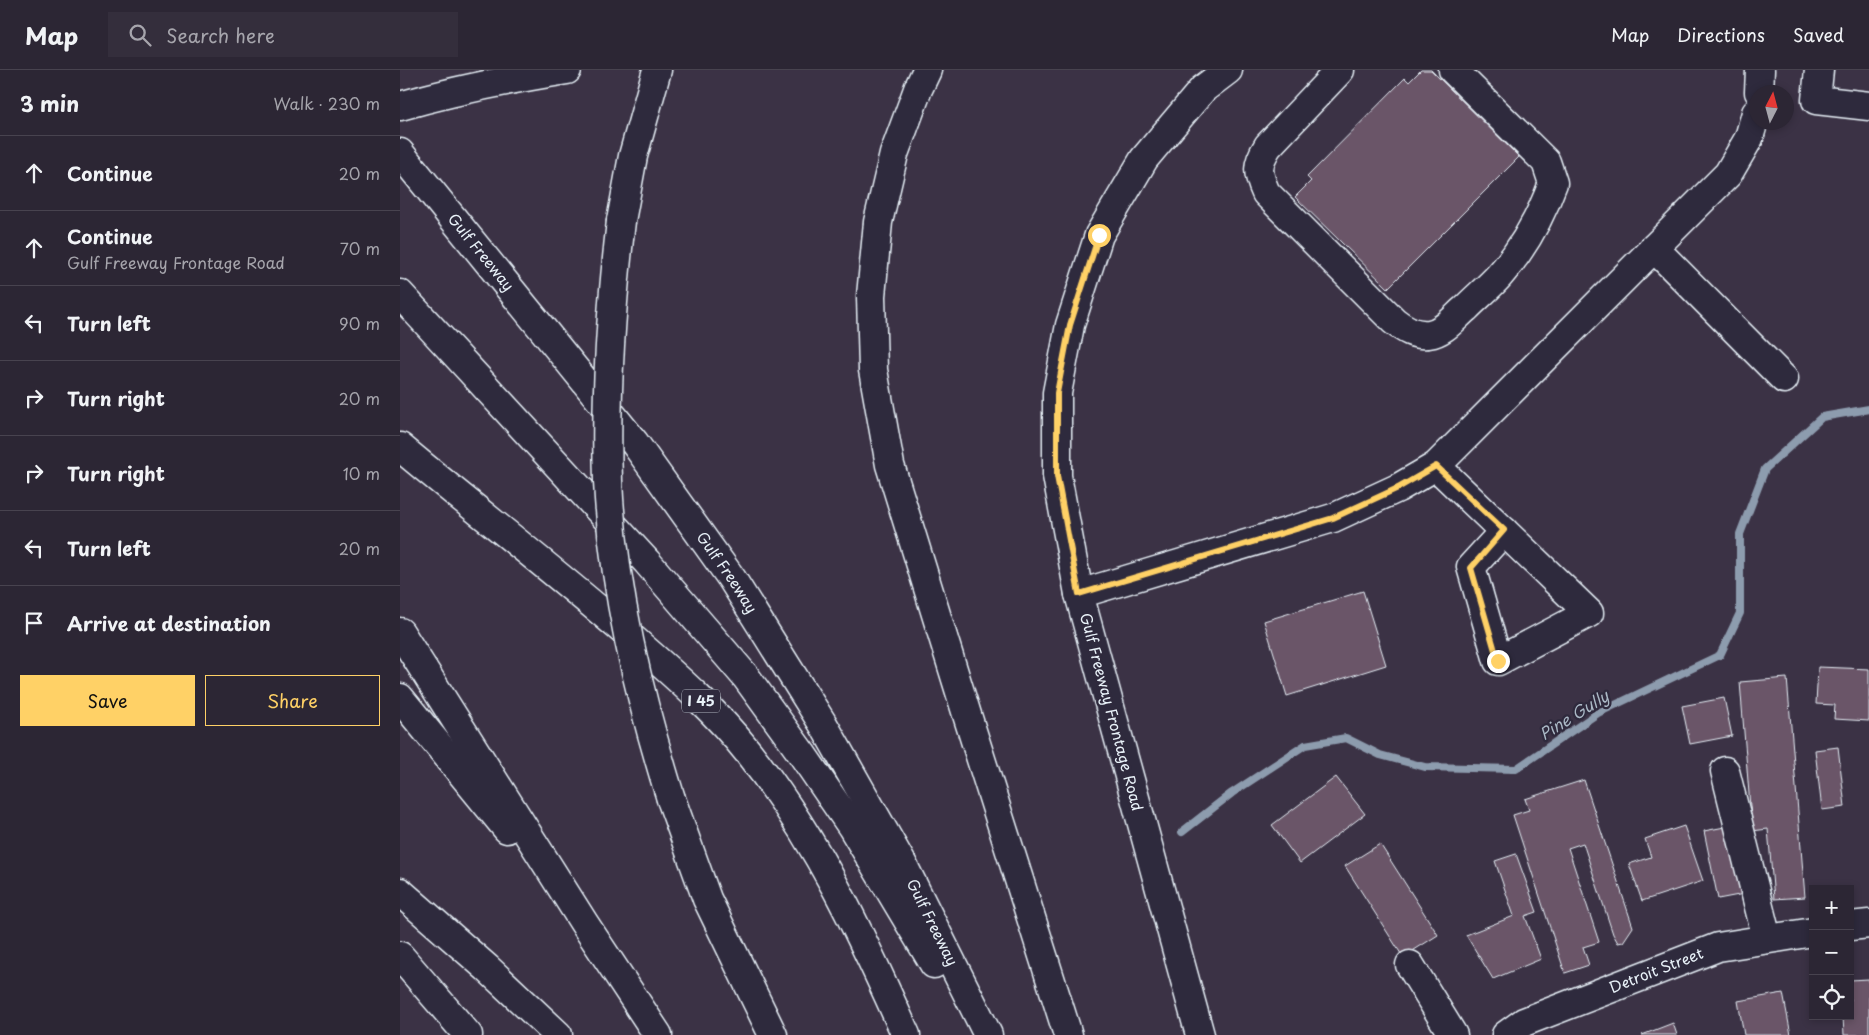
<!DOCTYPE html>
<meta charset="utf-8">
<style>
:root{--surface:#2c2634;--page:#342e3c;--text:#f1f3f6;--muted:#a6a5ac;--line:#48434f;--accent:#ffd166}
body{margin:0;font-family:"Playpen Sans",sans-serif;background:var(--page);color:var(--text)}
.controls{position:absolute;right:15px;bottom:15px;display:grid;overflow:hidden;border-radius:0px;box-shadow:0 2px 8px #0003}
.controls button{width:45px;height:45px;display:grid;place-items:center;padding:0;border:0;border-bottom:1px solid var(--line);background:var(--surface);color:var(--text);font:25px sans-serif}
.compass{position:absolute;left:1349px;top:15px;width:45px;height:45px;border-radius:50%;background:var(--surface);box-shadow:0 2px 8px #0003;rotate:6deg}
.stop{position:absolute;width:15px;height:15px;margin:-11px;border:4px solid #ffd166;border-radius:50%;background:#fff}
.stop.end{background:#ffd166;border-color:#fff;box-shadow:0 1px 5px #0008}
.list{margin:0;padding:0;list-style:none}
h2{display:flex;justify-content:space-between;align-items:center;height:65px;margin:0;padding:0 20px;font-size:21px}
h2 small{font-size:16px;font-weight:400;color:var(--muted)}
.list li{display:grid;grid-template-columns:32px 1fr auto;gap:15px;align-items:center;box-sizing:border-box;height:75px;padding:0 20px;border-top:1px solid var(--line)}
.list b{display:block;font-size:19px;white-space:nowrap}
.list p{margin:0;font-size:16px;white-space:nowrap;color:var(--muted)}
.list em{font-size:16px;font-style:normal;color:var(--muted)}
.actions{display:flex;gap:10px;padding:15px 20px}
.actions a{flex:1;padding:11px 0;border:1px solid var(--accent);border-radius:0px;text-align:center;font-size:18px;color:var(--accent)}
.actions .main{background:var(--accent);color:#111}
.icon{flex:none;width:28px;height:28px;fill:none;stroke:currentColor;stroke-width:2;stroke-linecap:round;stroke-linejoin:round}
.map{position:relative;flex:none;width:1469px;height:965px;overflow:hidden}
header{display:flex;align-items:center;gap:30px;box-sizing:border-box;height:70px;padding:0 25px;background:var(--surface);border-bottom:1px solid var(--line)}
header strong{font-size:24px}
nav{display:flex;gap:28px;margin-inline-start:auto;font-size:18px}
.search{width:350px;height:45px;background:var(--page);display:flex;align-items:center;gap:12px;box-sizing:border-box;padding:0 18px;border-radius:0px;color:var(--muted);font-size:19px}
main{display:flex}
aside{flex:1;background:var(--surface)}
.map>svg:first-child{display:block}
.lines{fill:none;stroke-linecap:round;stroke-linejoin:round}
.stream{stroke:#8d9cae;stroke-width:8}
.building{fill:#6a5467;stroke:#e8f1f8}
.minor-casing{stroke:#e8f1f8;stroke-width:31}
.major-casing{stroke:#e8f1f8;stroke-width:31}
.highway-casing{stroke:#e8f1f8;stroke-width:31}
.minor{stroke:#2f2a3d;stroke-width:28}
.major{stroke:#2f2a3d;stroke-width:28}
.highway{stroke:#2f2a3d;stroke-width:28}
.highway-bridge-casing{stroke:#e8f1f8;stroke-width:31;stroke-linecap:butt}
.highway-bridge{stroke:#2f2a3d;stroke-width:28}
.route{stroke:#ffd166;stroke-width:6}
.labels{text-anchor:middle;stroke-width:4.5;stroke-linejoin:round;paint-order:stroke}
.shield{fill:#2f2a3d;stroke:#b0b5c0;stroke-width:1}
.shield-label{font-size:14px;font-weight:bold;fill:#e8f1f8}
.street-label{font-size:15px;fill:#e8f1f8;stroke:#2f2a3d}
.water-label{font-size:16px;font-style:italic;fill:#abb9c6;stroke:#2f2a3d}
</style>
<header>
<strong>Map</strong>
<div class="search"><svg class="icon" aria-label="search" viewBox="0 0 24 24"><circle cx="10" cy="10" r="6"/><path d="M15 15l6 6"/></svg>Search here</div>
<nav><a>Map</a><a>Directions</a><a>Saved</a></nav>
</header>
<main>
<aside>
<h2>3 min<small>Walk · 230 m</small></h2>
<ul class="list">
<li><svg class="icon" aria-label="ahead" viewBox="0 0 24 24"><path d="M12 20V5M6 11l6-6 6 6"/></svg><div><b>Continue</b></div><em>20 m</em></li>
<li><svg class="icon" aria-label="ahead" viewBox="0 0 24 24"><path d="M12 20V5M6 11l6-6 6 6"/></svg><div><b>Continue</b><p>Gulf Freeway Frontage Road</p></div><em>70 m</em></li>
<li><svg class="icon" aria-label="left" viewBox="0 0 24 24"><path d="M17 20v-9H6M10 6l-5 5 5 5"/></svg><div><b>Turn left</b></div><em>90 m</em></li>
<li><svg class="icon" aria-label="right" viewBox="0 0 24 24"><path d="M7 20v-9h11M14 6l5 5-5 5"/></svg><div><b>Turn right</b></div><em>20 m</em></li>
<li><svg class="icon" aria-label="right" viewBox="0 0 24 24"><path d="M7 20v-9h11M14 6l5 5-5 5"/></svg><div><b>Turn right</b></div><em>10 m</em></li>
<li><svg class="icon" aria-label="left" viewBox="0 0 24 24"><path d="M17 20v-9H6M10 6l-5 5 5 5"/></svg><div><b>Turn left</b></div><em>20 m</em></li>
<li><svg class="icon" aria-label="arrive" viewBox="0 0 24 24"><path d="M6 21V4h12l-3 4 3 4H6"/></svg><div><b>Arrive at destination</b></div></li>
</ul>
<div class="actions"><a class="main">Save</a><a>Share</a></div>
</aside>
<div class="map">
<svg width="1469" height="965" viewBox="0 0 1469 965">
<rect width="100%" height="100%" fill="#3b3245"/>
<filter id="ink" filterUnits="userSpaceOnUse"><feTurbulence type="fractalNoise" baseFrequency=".02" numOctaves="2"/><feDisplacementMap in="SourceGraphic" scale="10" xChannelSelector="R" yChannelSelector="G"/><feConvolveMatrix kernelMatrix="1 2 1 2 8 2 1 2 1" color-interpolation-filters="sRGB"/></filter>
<g filter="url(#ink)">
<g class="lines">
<!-- stream -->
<path class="stream" d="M782 762 832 723 905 675 946 668 980 685 1025 697 1116 699 1198 643 1320 585 1340 543V464L1365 399 1422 347 1469 339"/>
</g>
<!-- building -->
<path class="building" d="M1021 0H1031L1119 87 988 218 895 127 911 111 907 107 1005 8 1009 12Z
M963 521 986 595 887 626 864 551Z
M1418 597 1469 599V651L1434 649 1435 635 1416 634Z
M1387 608 1405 827 1374 829 1368 759 1352 761 1340 612Z
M1324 628 1332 666 1290 674 1282 636Z
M1438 677 1445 737 1422 740 1415 680Z
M936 707 965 744 900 793 872 755Z
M1184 710 1233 857 1223 872 1218 873 1213 864 1183 773 1168 778 1199 872 1183 877 1189 895 1165 903 1113 745 1129 740 1125 729Z
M1284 756 1303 811 1242 831 1229 794 1251 787 1245 769Z
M1330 756 1344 824 1318 829 1304 761Z
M980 774 1038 865 1003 887 945 796Z
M1116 784 1137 842 1125 846 1141 889 1093 909 1066 865 1114 846 1095 791Z
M1469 909V965H1444L1443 946H1450V910Z
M1383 923 1391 965H1344L1338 931Z
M1273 953 1277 965H1242Z"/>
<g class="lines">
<defs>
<g id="minor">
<path d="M940 0 868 76C856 95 857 103 866 123L994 251C1004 259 1015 266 1029 264 1044 262 1054 248 1066 238 1077 227 1089 217 1099 206 1122 180 1141 146 1153 113L1146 92 1053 0"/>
<path d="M1419 0 1416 30 1469 36"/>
<path d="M1359 22 1360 0"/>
<path d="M1254 178 1384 309"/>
<path d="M1036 396 1189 543 1098 591 1071 497 1104 461"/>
<path d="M679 524 933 448 998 418 1036 396 1328 104 1349 68 1356 43"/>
<path d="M1325 701 1367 869"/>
<path d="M1450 856 1469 854"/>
<path d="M1010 895 1053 965"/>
<path id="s1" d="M1106 965 1124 952 1318 877 1413 862"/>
</g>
<path id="major" d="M0 886 68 965
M800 965 679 524 657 406V323L670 255 699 165 744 89 803 19 828 0"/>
<g id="highway">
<path d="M527 0 518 19 494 84 478 152 471 226 473 300 490 395 568 648 668 965"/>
<path d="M0 36C55 20 111 9 167 0"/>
<path id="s2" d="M0 83 234 372 332 509 423 654 503 795 588 965"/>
<path d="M221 151 233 86 257 0"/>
<path d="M0 224 247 492 346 607 402 684 452 757 534 894"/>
<path d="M0 377C80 444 163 507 241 576 279 609 317 643 348 682 417 769 461 864 506 965"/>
<path d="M0 562 184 853 258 965"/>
<path d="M0 628 107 759"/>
<path d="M271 729 307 829 373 965"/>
<path d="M0 822 87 898 158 965"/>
</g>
</defs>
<!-- minor casing -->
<use href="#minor" class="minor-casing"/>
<!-- major casing -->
<use href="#major" class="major-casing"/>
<!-- highway casing -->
<use href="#highway" class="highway-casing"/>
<!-- minor -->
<use href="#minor" class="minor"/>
<!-- major -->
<use href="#major" class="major"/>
<!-- highway -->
<use href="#highway" class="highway"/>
<defs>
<path id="highway-bridge" d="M221 151C211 237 205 324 208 411 213 519 239 626 271 729"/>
</defs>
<!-- highway-bridge casing -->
<use href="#highway-bridge" class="highway-bridge-casing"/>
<!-- highway-bridge -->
<use href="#highway-bridge" class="highway-bridge"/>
</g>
</g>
<g class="lines" filter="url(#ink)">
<!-- route -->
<path class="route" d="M699 165 670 255 657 323V406L679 524 933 448 998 418 1036 396 1104 460 1071 498 1098 591"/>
</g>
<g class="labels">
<!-- shield labels -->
<rect class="shield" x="282" y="619.5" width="38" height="23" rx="4"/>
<g class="shield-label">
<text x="301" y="636">I 45</text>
</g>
<!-- street labels -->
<g class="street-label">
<text dy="5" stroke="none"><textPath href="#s2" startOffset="128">Gulf Freeway</textPath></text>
<text dy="5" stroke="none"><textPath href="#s2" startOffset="532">Gulf Freeway</textPath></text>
<text transform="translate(711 642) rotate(75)" y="5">Gulf Freeway Frontage Road</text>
<text dy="5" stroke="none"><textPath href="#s2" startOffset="938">Gulf Freeway</textPath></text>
<text dy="5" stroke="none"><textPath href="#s1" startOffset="164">Detroit Street</textPath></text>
</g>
<!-- water labels -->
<g class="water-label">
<text transform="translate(1174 645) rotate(-32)" y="6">Pine Gully</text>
</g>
</g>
</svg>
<div class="controls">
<button>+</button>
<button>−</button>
<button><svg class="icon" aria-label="locate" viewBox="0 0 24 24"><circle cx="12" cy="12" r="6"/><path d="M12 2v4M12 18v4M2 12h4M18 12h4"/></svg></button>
</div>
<svg class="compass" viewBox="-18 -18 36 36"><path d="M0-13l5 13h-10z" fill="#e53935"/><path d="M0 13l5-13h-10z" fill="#a6a5ac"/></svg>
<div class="stop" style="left:699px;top:165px"></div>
<div class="stop end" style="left:1098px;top:591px"></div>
</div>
</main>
